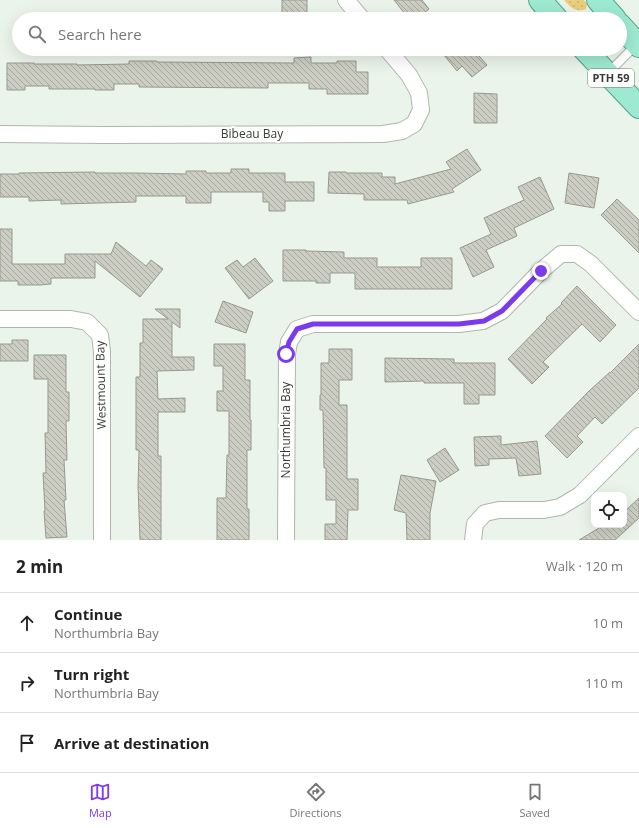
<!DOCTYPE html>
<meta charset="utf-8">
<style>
:root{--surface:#fff;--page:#f6f6f6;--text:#222;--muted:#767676;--line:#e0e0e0;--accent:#7c3aed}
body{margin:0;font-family:"Open Sans",sans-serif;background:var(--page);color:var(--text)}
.controls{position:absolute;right:12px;bottom:12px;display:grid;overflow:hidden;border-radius:8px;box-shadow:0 4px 16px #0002}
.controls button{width:36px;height:36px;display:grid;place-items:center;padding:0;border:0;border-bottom:1px solid var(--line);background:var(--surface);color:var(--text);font:20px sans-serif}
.stop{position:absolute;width:12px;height:12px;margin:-9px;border:3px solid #7c3aed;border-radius:50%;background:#fff}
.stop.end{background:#7c3aed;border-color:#fff;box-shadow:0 1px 4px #0008}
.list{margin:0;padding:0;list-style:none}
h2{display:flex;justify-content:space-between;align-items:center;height:52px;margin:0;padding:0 16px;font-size:17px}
h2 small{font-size:13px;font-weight:400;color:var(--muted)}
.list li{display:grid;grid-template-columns:26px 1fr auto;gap:12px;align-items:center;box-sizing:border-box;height:60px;padding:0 16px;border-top:1px solid var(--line)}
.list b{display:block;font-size:15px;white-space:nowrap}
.list p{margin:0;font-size:13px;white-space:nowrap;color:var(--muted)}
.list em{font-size:13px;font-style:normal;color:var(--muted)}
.icon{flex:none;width:22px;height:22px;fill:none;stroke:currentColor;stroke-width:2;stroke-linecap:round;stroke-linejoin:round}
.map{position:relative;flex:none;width:639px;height:540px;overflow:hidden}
.search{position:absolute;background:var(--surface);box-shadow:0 4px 16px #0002;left:12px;right:12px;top:12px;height:44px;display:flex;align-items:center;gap:10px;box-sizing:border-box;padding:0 14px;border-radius:22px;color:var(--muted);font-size:15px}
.sheet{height:232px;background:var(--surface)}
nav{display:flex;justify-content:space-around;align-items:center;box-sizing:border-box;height:56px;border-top:1px solid var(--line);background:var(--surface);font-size:11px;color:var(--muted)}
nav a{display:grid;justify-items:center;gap:2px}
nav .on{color:var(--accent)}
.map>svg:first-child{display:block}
.grass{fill:url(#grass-dots)}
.building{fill:url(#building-back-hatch);stroke:#97998e}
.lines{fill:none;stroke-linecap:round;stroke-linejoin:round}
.service-casing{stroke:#aeb6ad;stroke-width:10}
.minor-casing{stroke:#aeb6ad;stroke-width:18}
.primary-casing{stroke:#50a388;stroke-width:24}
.service{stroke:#fff;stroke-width:8}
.minor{stroke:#fff;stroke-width:16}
.primary{stroke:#9ee9d1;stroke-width:22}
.route{stroke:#7c3aed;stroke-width:5}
.labels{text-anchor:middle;stroke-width:4;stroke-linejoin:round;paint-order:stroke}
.shield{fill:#fff;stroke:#747673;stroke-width:1}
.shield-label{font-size:11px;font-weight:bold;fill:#383b37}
.street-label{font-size:12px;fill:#383b37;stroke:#fff}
</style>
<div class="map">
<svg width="639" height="540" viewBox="0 0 639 540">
<defs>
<pattern id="grass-dots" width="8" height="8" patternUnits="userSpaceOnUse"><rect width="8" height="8" fill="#ebcd7f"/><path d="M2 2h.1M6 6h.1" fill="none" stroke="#cab16e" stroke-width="1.8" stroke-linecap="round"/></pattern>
<pattern id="building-back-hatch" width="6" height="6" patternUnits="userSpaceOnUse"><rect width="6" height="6" fill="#cccec3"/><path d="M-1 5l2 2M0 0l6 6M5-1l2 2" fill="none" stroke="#a7a89f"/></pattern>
</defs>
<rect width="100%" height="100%" fill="#ebf4ea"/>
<!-- grass -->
<path class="grass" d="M564 0H584L587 4 586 9C576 13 570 7 564 0Z"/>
<!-- building -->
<path class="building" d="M282 0H307V17H303V19H282Z
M394 0H422L429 9 417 19H409Z
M439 49H473L487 65 472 77 462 66 457 71Z
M311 57V63H337V61H356V72H368V94H327V89H309V83H268V88L139 87V84H114V90H95V89H49V86H25V90H7V63H34V64H77V65L129 64V61H157V62L294 63V58Z
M474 93 497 94V123H474Z
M467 149 481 170 452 189 454 192 408 204 407 200H364V194L328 193 329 172H346V173H382V177H395V184L451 169 446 162Z
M231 169H249V173H285V182H314V201H285V211H269V202H263V192H211V203H186V196H136V202L61 204V200L29 201V197H0V174H19V173L95 172V173H136L186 174V171H206V173H231Z
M569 173 599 178 594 208 565 203Z
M540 177 554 209 514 228 517 236 486 250 494 267 473 277 460 248 491 234 484 218 524 200 518 187Z
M617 199 639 220V253L601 215Z
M0 229H12V264H65V254H111L116 242 146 266 151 260 163 269 140 297 95 261V278H51V284L40 285H18V281H0Z
M283 250H306V251L344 252V258H377V267H421V258H452V289H355V273H330V283H316V281H283Z
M255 258 273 281 249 299 225 268 237 260 243 267Z
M577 286 616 325 600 342 582 324 543 362 549 367 532 384 508 359 547 319 546 318 562 304 561 303Z
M223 301 253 312 246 333 215 322Z
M155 309H180V328L172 322V357H194V370L157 371 158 399 185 398V412H158V456H161V540H140L138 486 139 450H136V377H140V343H143V319H168Z
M12 340H28V361H0V344H12Z
M214 344H245V380H250V420H251V450H247V509H249V540H217V498H226L227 455H229V411H217V391H223V366H214Z
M639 344V388L602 424 595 417 577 436 583 442 567 458 545 436 589 391 610 372V373Z
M329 349H352V380H339V405H347V479H358V510H348L347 540H325V524H336V500H326V468H324L323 410H320V395H321V363H329Z
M34 355H66V392H69V421H66L67 460H64L66 500H64L67 537 46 538 44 511H45L43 473H46L45 433H48V379H34Z
M385 358 454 359V363H495V395H479V404H464V383H424V381L385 382Z
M501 436V445L537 441 541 474 519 476 516 458 489 459V465L475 466 474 437Z
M445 448 459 470 440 482 427 460Z
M401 475 436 481 430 513V540H407L406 513 394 510Z
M639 498V518L615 540H579L604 525H624V512Z"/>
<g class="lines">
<defs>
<path id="service" d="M608 73 637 44"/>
<path id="minor" d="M346 0 362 19
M0 134 104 135 383 134 402 131 414 124 421 110 419 93 409 75 387 49
M0 319H71L87 322 100 335 102 352V540
M286 540 287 354 289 342 297 329 313 324H459L483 321 502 311 541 271 561 254H577L591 264 639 312
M473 540 475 524 485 513 499 510H544L560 507 580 495 639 436"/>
<path id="primary" d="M540 0 557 19
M598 0 615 19
M620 25 639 46
M584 49 639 107"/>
</defs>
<!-- service casing -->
<use href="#service" class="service-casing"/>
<!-- minor casing -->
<use href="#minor" class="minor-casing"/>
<!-- primary casing -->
<use href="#primary" class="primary-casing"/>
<!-- service -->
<use href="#service" class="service"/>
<!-- minor -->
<use href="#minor" class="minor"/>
<!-- primary -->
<use href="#primary" class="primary"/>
</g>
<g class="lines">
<!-- route -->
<path class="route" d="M286 354 289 342 297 329 313 324H459L484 321 502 311 541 271"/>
</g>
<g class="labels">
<!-- shield labels -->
<rect class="shield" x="588" y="69" width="46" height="18" rx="3"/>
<g class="shield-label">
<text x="611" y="82">PTH 59</text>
</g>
<!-- street labels -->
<g class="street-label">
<text x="252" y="138">Bibeau Bay</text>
<text transform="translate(101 385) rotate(-91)" y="4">Westmount Bay</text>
<text transform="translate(286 430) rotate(-90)" y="4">Northumbria Bay</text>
</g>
</g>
</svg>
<div class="controls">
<button><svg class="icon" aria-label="locate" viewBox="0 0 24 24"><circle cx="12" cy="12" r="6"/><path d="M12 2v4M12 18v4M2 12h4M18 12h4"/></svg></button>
</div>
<div class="stop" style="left:286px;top:354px"></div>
<div class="stop end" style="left:541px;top:271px"></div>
<div class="search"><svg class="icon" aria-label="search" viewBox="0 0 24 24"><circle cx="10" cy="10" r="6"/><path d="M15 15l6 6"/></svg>Search here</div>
</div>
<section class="sheet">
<h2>2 min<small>Walk · 120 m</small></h2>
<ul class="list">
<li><svg class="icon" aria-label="ahead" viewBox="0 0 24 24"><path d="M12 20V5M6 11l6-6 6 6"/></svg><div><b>Continue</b><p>Northumbria Bay</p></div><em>10 m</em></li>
<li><svg class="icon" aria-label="right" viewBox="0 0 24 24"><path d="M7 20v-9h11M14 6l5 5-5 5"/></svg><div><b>Turn right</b><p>Northumbria Bay</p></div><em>110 m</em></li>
<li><svg class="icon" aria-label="arrive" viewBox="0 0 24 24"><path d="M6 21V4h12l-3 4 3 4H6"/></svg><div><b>Arrive at destination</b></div></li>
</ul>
</section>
<nav>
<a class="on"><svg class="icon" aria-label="map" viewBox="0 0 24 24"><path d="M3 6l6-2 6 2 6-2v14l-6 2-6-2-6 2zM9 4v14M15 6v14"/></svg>Map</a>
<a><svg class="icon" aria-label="directions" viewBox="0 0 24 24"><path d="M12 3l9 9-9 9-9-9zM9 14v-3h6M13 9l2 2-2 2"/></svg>Directions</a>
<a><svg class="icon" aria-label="saved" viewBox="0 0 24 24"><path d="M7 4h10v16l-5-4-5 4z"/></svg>Saved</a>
</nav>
